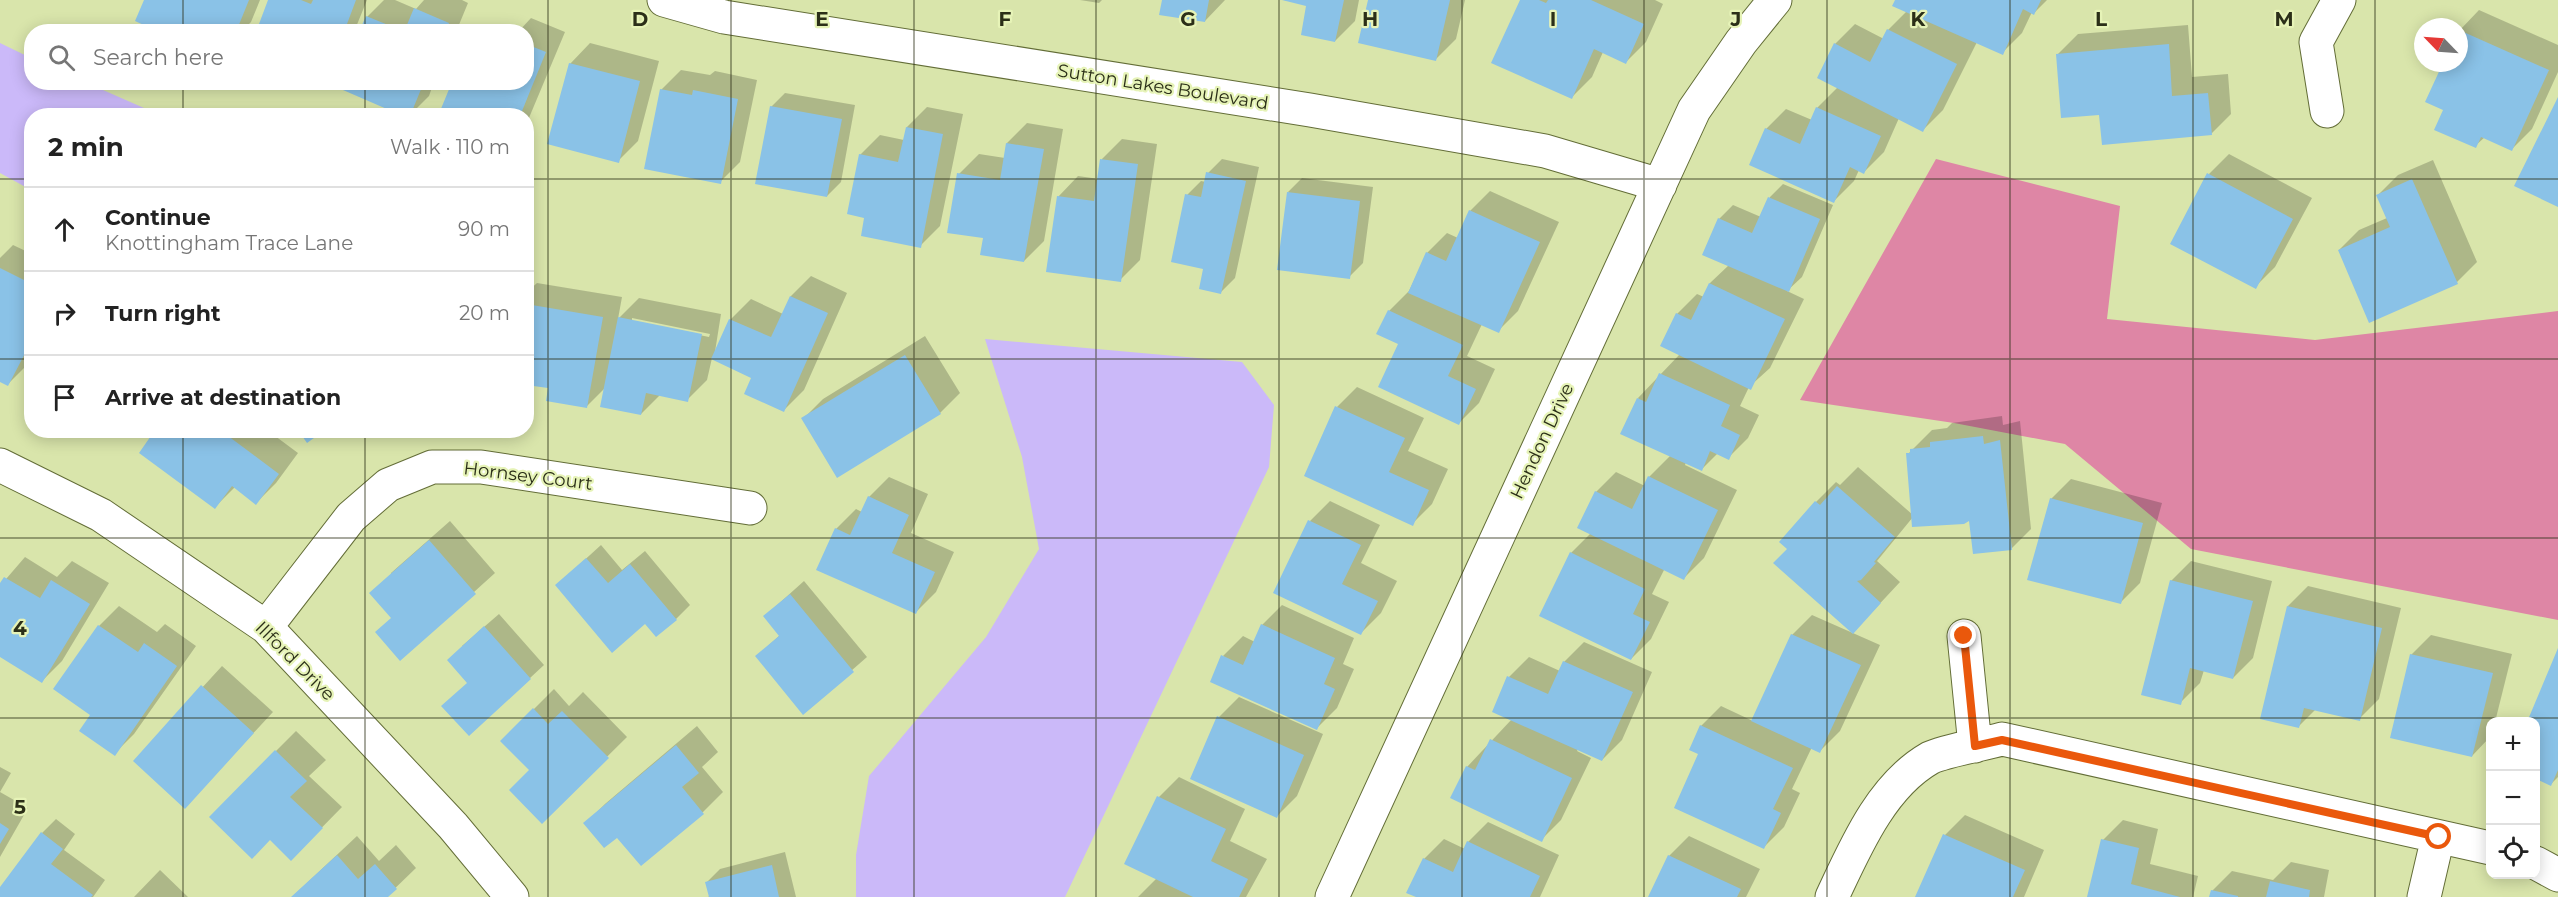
<!DOCTYPE html>
<meta charset="utf-8">
<style>
:root{--surface:#fff;--page:#f6f6f6;--text:#222;--muted:#767676;--line:#e0e0e0}
body{margin:0;font-family:Montserrat,sans-serif;background:var(--page);color:var(--text)}
.controls{position:absolute;right:18px;bottom:18px;display:grid;overflow:hidden;border-radius:12px;box-shadow:0 3px 15px #0003}
.controls button{width:54px;height:54px;display:grid;place-items:center;padding:0;border:0;border-bottom:2px solid var(--line);background:var(--surface);color:var(--text);font:30px sans-serif}
.compass{position:absolute;left:2414px;top:18px;width:54px;height:54px;border-radius:50%;background:var(--surface);box-shadow:0 3px 15px #0003;rotate:295deg}
.stop{position:absolute;width:18px;height:18px;margin:-14px;border:4px solid #ea580c;border-radius:50%;background:#fff}
.stop.end{background:#ea580c;border-color:#fff;box-shadow:0 2px 6px #0008}
.list{margin:0;padding:0;list-style:none}
h2{display:flex;justify-content:space-between;align-items:center;height:78px;margin:0;padding:0 24px;font-size:26px}
h2 small{font-size:20px;font-weight:400;color:var(--muted)}
.list li{display:grid;grid-template-columns:39px 1fr auto;gap:18px;align-items:center;box-sizing:border-box;height:84px;padding:0 24px;border-top:2px solid var(--line)}
.list b{display:block;font-size:22px;white-space:nowrap}
.list p{margin:0;font-size:20px;white-space:nowrap;color:var(--muted)}
.list em{font-size:20px;font-style:normal;color:var(--muted)}
.icon{flex:none;width:33px;height:33px;fill:none;stroke:currentColor;stroke-width:2;stroke-linecap:round;stroke-linejoin:round}
.map{position:relative;flex:none;width:2558px;height:897px;overflow:hidden}
.search{position:absolute;background:var(--surface);box-shadow:0 3px 15px #0003;left:24px;top:24px;width:510px;height:66px;display:flex;align-items:center;gap:15px;box-sizing:border-box;padding:0 21px;border-radius:24px;color:var(--muted);font-size:22px}
.panel{position:absolute;background:var(--surface);box-shadow:0 3px 15px #0003;left:24px;top:108px;width:510px;height:330px;border-radius:24px}
.map>svg:first-child{display:block}
.forest{fill:#de86a5}
.water{fill:#cbb9f9}
.shadow{fill:#0003;fill-rule:evenodd}
.building{fill:#8ac2e7}
.lines{fill:none;stroke-linecap:round;stroke-linejoin:round}
.street-casing{stroke:#636d37;stroke-width:35}
.street{stroke:#fff;stroke-width:33}
.route{stroke:#ea580c;stroke-width:8}
.grid{fill:none;stroke:#2b2f18;stroke-width:1.5;stroke-opacity:0.55}
.labels{text-anchor:middle;stroke-width:4.5;stroke-linejoin:round;paint-order:stroke}
.street-label{font-size:18px;fill:#2b2f18;stroke:#e6f3b7}
.grid-label{font-size:20px;text-anchor:middle;font-weight:bold;fill:#2b2f18;stroke:#e6f3b7;stroke-width:4.5;stroke-linejoin:round;paint-order:stroke}
</style>
<div class="map">
<svg width="2558" height="897" viewBox="0 0 2558 897">
<rect width="100%" height="100%" fill="#d9e5ab"/>
<!-- forest -->
<path class="forest" d="M1936 159 2120 206 2107 319 2315 340 2558 311V620L2191 549 2065 444 1954 423 1800 400Z"/>
<!-- water -->
<path class="water" d="M0 43 31 58 32 82 87 83 160 115 32 116 31 190 0 173Z
M985 339 1242 362 1274 405 1269 467 1065 897H856V855L869 776 986 637 1039 549 1022 457Z"/>
<!-- shadow -->
<path class="shadow" d="M146 0H260L251 22 241 32H163Z
M270 0H367L354 32H257Z
M384 0H395L416 9 424 0H462L468 3 456 32H361L367 17Z
M1080 0H1102L1099 3Z
M1163 0H1225L1205 21Z
M1284 0H1359L1355 21 1335 41 1308 5Z
M1370 0H1465L1456 39 1436 59Z
M1521 0H1655L1663 4 1646 42 1626 62 1603 52 1592 77 1572 97Z
M1897 0H2047L2034 13 2032 12 2022 33 2002 53 1977 42 1943 110 1923 130 1899 118 1884 152 1864 172 1859 170 1854 181 1834 201 1766 129 1786 109 1812 120 1817 108 1838 87 1835 44 1855 24 1884 39 1888 30 1907 11Z
M2479 10 2558 45V72L2532 129 2512 149 2485 137 2475 146 2445 110 2444 63H2459V31Z
M531 18 565 32 526 125V116H440L526 82V32H518Z
M2188 25 2192 77 2228 74 2231 114 2211 134 2101 113 2058 54 2078 34Z
M590 43 659 61 638 141 618 161 570 64Z
M681 70 710 75 715 71 757 80 740 162 720 182 661 90Z
M339 82H434L429 96 409 116Z
M785 93 855 105 841 182 827 196 771 107Z
M927 107 963 114 940 226 920 246 866 217 860 155 880 135 904 140 907 127Z
M1027 123 1063 129 1044 241 1024 261 959 174 979 154 1005 158 1007 143Z
M1122 139 1157 144 1140 260 1120 280 1058 197 1078 176 1099 179 1102 159Z
M2229 154 2312 198 2275 267 2255 287 2209 174Z
M1222 159 1259 167 1235 278 1221 292 1205 268 1187 195 1201 181 1206 182 1208 173Z
M2433 160 2477 262 2457 282 2339 250 2359 230 2387 218 2378 195 2398 175Z
M1302 178 1373 187 1363 263 1349 277 1288 192Z
M1783 184 1833 205 1802 277 1787 291 1804 299 1770 368 1749 387 1740 406 1759 415 1748 438 1728 458 1718 453 1702 469 1686 462 1685 465 1737 490 1704 558 1684 578 1665 568 1652 594 1669 602 1651 639 1631 659 1571 553 1591 533 1596 492 1616 472 1645 486 1649 477 1671 455 1638 398 1680 354 1662 345 1677 314 1697 294 1704 297 1710 283 1729 265 1719 219 1733 205 1761 217 1770 197Z
M1490 191 1559 222 1518 311 1498 331 1482 324 1467 356 1495 369 1479 403 1459 423 1400 344 1389 311 1409 291 1427 253 1447 233 1458 238 1470 211Z
M13 245 32 254V358L28 364 8 384 0 380V258Z
M811 276 847 293 804 390 784 410 753 377 712 358 707 380 687 400 660 395 641 414 605 388 587 406 550 387 526 383V293L537 283 622 297 618 319 639 298 721 314 714 358 731 319 751 299 783 314 791 296ZM632 318 710 334 709 337 632 321Z
M925 336 960 393 940 413 803 419 823 399Z
M1357 387 1424 418 1408 451 1448 469 1432 504 1412 524 1337 407Z
M2002 416 2003 425 2020 421 2031 529 2011 549 1970 518 1913 517 1877 561 1900 582 1872 612 1790 549 1816 502 1836 482 1840 485 1858 467 1913 515 1908 454 1932 430 1947 428 1952 423Z
M157 430H267L298 453 276 483 256 503 235 487 215 507Z
M889 477 928 494 911 533 954 552 936 592 916 612 836 529 856 509 862 512 869 497Z
M2071 479 2162 503 2140 583 2120 603 2051 499Z
M1330 501 1380 525 1361 563 1397 581 1381 613 1361 633 1275 592 1310 521Z
M450 521 495 573 400 659 391 573Z
M601 545 622 570 645 551 690 605 676 619 645 622 557 585Z
M25 557 57 577 72 561 109 583 62 661 42 681 0 655V586Z
M2191 561 2272 581 2253 658 2233 678 2204 670 2200 683 2180 703 2171 581Z
M804 581 867 657 803 713 757 656 780 635 765 616Z
M2308 586 2401 608 2379 699 2359 719 2316 709 2299 726 2288 606Z
M1282 605 1354 638 1343 664 1354 669 1337 708 1317 728 1223 656 1243 636 1255 642 1262 625Z
M119 606 157 632 165 624 196 646 134 734 114 754 92 714 55 689 99 626Z
M499 614 544 665 530 678 468 682 462 646Z
M1812 615 1880 645 1840 731 1820 751 1812 747 1792 789 1800 793 1784 827 1764 847 1700 754 1701 726 1721 706 1753 721 1792 635Z
M2431 635 2512 654 2495 722H2490V737L2472 756 2411 655Z
M1584 642 1652 672 1622 740 1602 760 1578 749 1577 751 1591 758 1561 820 1541 840 1467 767 1512 719 1509 677 1529 657 1560 671 1564 662Z
M2558 652V777L2551 784 2536 778V722Z
M222 666 273 712 185 807 135 761Z
M554 689 569 706 583 692 627 737 542 821 531 770 502 741Z
M1239 697 1323 734 1297 796 1277 816 1219 717Z
M697 726 718 752 702 767 723 792 703 812 641 864 618 835 585 824 605 804Z
M296 731 326 760 309 776 342 807 291 859 276 751Z
M0 767 11 773 0 792Z
M1179 777 1245 809 1230 841 1267 859 1246 897H1138L1157 878 1126 863 1159 797Z
M0 792 28 808 0 857Z
M1965 815 2044 850 2024 897H1917L1945 835Z
M56 819 75 834 64 850 105 880 93 897H0V889L42 833Z
M2123 820 2158 829 2150 864 2198 876 2193 897H2088L2103 840Z
M1488 822 1559 855 1540 897H1419L1424 859 1444 839 1465 849 1468 842Z
M357 836 379 861 396 845 416 868 386 897H292Z
M1689 836 1760 869 1746 897H1649L1669 856Z
M785 852 796 897H708L710 896 706 883 720 869Z
M2291 862 2329 870 2324 897H2211L2212 891 2232 871 2273 880Z
M160 870 188 897H134Z"/>
<!-- building -->
<path class="building" d="M144 0H249L236 32H159L135 21Z
M268 0H301L311 4 313 0H356L344 32H256Z
M1162 0H1209L1205 22 1159 15Z
M1282 0H1344L1335 42 1301 35 1306 6Z
M1368 0H1450L1436 61 1358 43Z
M1520 0H1539L1546 3 1548 0H1591L1644 24 1626 64 1594 49 1572 99 1491 63Z
M1895 0H2041L2034 15 2023 9 2003 55 1892 6Z
M414 8 449 23 446 32H404Z
M366 16 403 31V32H359Z
M1887 29 1957 64 1923 132 1817 78 1834 43 1870 62Z
M2459 30 2549 70 2512 151 2481 137 2476 148 2434 130 2443 110 2425 102 2443 63H2459Z
M526 44 546 52 520 116H438L452 82H526Z
M2169 44 2172 96 2208 93 2212 135 2102 145 2099 115 2061 118 2056 54Z
M569 63 640 81 619 163 547 144Z
M337 82H424L410 116H403L336 87Z
M660 89 692 95 693 90 738 99 721 184 644 169Z
M2558 97V207L2514 186Z
M770 106 842 119 827 197 755 184Z
M1816 107 1881 136 1864 174 1850 167 1834 203 1749 165 1765 128 1800 144Z
M906 127 943 134 921 248 861 236 864 218 847 214 859 154 898 162Z
M1006 143 1044 149 1024 262 980 255 983 238 947 233 957 173 1000 180Z
M1100 159 1138 164 1121 282 1046 272 1057 196 1094 201Z
M1206 172 1246 181 1221 294 1199 289 1203 269 1171 262 1185 194 1201 197Z
M2207 173 2293 219 2256 289 2170 244Z
M2412 179 2458 284 2369 323 2338 250 2390 227 2376 195Z
M1287 192 1360 201 1350 279 1277 270Z
M1768 197 1820 219 1789 292 1702 255 1718 218 1752 233Z
M1469 210 1540 242 1499 333 1408 293 1426 252 1446 261Z
M0 268 32 284V340L8 386 0 382Z
M1709 283 1785 319 1751 390 1660 346 1676 313 1691 320Z
M790 296 828 313 784 412 744 394 751 378 711 359 729 319 771 337Z
M526 304 603 317 587 408 546 401 548 388 526 385Z
M1388 310 1463 345 1448 376 1476 389 1459 425 1378 387 1398 344 1376 334Z
M618 317 702 334 688 402 646 393 641 415 600 407Z
M905 355 941 414 837 478 801 418Z
M1659 373 1730 405 1721 426 1740 435 1729 460 1710 451 1702 471 1620 434 1637 398 1646 402Z
M1335 406 1405 438 1389 472 1429 490 1413 526 1304 476Z
M155 430H220L279 474 256 505 232 486 215 509 139 453Z
M298 430H325L307 443Z
M1983 436 1984 444 2000 440 2012 550 1973 554 1969 521 1964 524 1912 527 1906 453H1910V449L1930 447V442Z
M1648 476 1718 510 1684 580 1577 528 1595 491 1632 509Z
M1837 486 1895 537 1874 562 1876 563 1861 580 1857 581 1881 603 1853 634 1773 563 1787 549 1779 542 1815 501 1820 505Z
M868 496 909 515 892 553 935 572 916 614 816 570 835 528 850 535Z
M2050 498 2143 523 2121 604 2027 580Z
M1308 520 1361 545 1342 584 1378 601 1361 635 1273 593Z
M429 540 476 594 400 661 375 632 391 618 369 593Z
M1570 552 1645 589 1633 614 1650 622 1631 660 1539 616Z
M586 558 608 583 630 564 677 620 656 637 645 624 612 653 555 585Z
M4 577 40 598 51 580 90 604 42 683 0 657V583Z
M2170 580 2253 601 2233 679 2190 668 2181 705 2141 695Z
M790 594 854 672 803 715 755 656 779 636 763 616Z
M2287 606 2382 628 2360 721 2304 708 2299 728 2260 719Z
M1261 624 1335 658 1324 684 1335 689 1317 730 1210 682 1221 655 1243 665Z
M98 625 138 652 144 643 177 666 115 756 79 731 90 715 53 689Z
M484 626 531 679 469 736 441 706 467 683 447 660Z
M1791 634 1861 665 1820 753 1751 721Z
M2558 648V770L2551 786 2536 779V722H2527Z
M2410 654 2493 673 2472 757 2390 738Z
M1563 661 1633 692 1602 761 1492 712 1507 676 1548 694Z
M201 685 254 733 185 809 133 761Z
M533 708 548 724 562 711 609 758 542 824 509 790 529 770 500 741Z
M1217 716 1304 755 1277 818 1190 779Z
M1700 725 1793 768 1773 809 1781 813 1764 849 1674 808 1698 754 1689 750Z
M1490 739 1572 778 1542 842 1450 798 1466 766 1475 770Z
M676 745 699 773 682 787 704 814 641 866 617 838 604 848 583 823Z
M275 750 307 781 290 797 323 828 291 861 270 840 252 859 209 817Z
M1157 796 1226 829 1211 861 1248 879 1239 897H1193L1124 864Z
M0 823 9 829 0 844Z
M41 832 63 849 51 864 93 895 91 897H0V887Z
M1943 834 2025 870 2013 897H1915Z
M2101 839 2139 848 2131 884 2180 897H2087Z
M1467 841 1540 876 1530 897H1416L1406 893 1423 858 1453 872Z
M337 855 358 879 375 864 397 889 388 897H291Z
M1668 855 1741 889 1737 897H1648Z
M772 865 779 897H709L705 882Z
M2270 881 2310 890 2309 897H2266Z
M2211 890 2238 896V897H2209Z"/>
<g class="lines">
<defs>
<path id="street" d="M664 0 724 17 1310 110 1545 151 1660 185
M2327 111 2316 42 2339 0
M0 465 101 515 266 627 453 826 512 897
M266 627 351 517 388 485 432 467H481L750 508
M1964 636 1975 746
M2536 863 2558 875
M1332 897 1694 110 1741 42 1775 0
M1832 897C1855 848 1881 786 1930 758 1944 751 1985 744 2002 739L2490 848
M2424 897 2438 837"/>
</defs>
<!-- street casing -->
<use href="#street" class="street-casing"/>
<!-- street -->
<use href="#street" class="street"/>
</g>
<g class="lines">
<!-- route -->
<path class="route" d="M1964 636 1975 746 2002 740 2439 837"/>
</g>
<!-- grid -->
<path class="grid" d="M183 0V32M365 0V32M548 0V897M731 0V897M914 0V897M1096 0V897M1279 0V897M1462 0V897M1644 0V897M1827 0V897M2010 0V897M2193 0V897M2375 0V897M183 82V116M365 82V116M0 179H32M526 179H2558M0 359H32M526 359H2558M183 430V897M365 430V897M0 538H2558M0 718H2558"/>
<g class="labels">
<!-- street labels -->
<g class="street-label">
<text transform="translate(1163 87) rotate(9)" y="6">Sutton Lakes Boulevard</text>
<text transform="translate(1542 441) rotate(-65)" y="6">Hendon Drive</text>
<text transform="translate(528 476) rotate(7)" y="6">Hornsey Court</text>
<text transform="translate(295 661) rotate(45)" y="6">Illford Drive</text>
</g>
</g>
<g class="grid-label">
<text x="640" y="26">D</text>
<text x="822" y="26">E</text>
<text x="1005" y="26">F</text>
<text x="1188" y="26">G</text>
<text x="1370" y="26">H</text>
<text x="1553" y="26">I</text>
<text x="1736" y="26">J</text>
<text x="1918" y="26">K</text>
<text x="2101" y="26">L</text>
<text x="2284" y="26">M</text>
<text x="20" y="635">4</text>
<text x="20" y="814">5</text>
</g>
</svg>
<div class="controls">
<button>+</button>
<button>−</button>
<button><svg class="icon" aria-label="locate" viewBox="0 0 24 24"><circle cx="12" cy="12" r="6"/><path d="M12 2v4M12 18v4M2 12h4M18 12h4"/></svg></button>
</div>
<svg class="compass" viewBox="-18 -18 36 36"><path d="M0-13l5 13h-10z" fill="#e53935"/><path d="M0 13l5-13h-10z" fill="#767676"/></svg>
<div class="stop" style="left:2439px;top:837px"></div>
<div class="stop end" style="left:1964px;top:636px"></div>
<div class="search"><svg class="icon" aria-label="search" viewBox="0 0 24 24"><circle cx="10" cy="10" r="6"/><path d="M15 15l6 6"/></svg>Search here</div>
<section class="panel">
<h2>2 min<small>Walk · 110 m</small></h2>
<ul class="list">
<li><svg class="icon" aria-label="ahead" viewBox="0 0 24 24"><path d="M12 20V5M6 11l6-6 6 6"/></svg><div><b>Continue</b><p>Knottingham Trace Lane</p></div><em>90 m</em></li>
<li><svg class="icon" aria-label="right" viewBox="0 0 24 24"><path d="M7 20v-9h11M14 6l5 5-5 5"/></svg><div><b>Turn right</b></div><em>20 m</em></li>
<li><svg class="icon" aria-label="arrive" viewBox="0 0 24 24"><path d="M6 21V4h12l-3 4 3 4H6"/></svg><div><b>Arrive at destination</b></div></li>
</ul>
</section>
</div>
